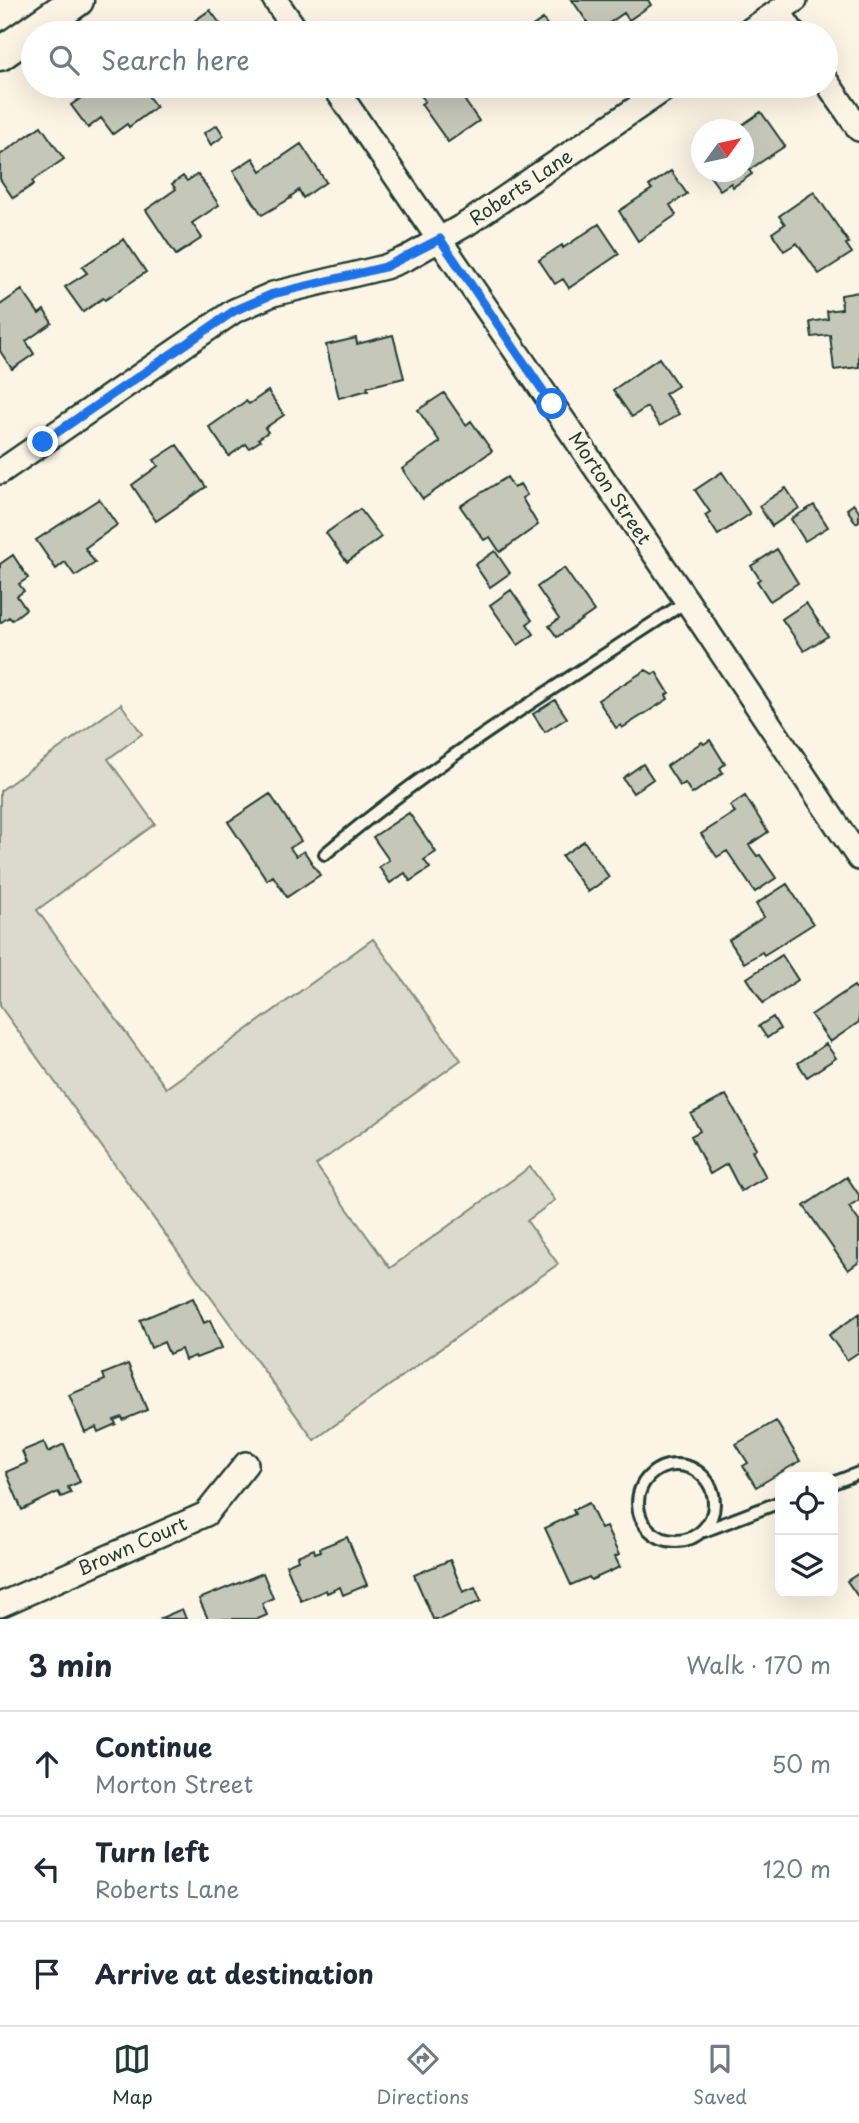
<!DOCTYPE html>
<meta charset="utf-8">
<style>
:root{--surface:#fff;--page:#f2f2f3;--text:#1f2937;--muted:#747a83;--line:#e0e1e3;--accent:#1f3d34}
body{margin:0;font-family:"Playpen Sans",sans-serif;background:var(--page);color:var(--text)}
.controls{position:absolute;right:21px;bottom:21px;display:grid;overflow:hidden;border-radius:14px;box-shadow:0 7px 28px #0002}
.controls button{width:63px;height:63px;display:grid;place-items:center;padding:0;border:0;border-bottom:2px solid var(--line);background:var(--surface);color:var(--text);font:35px sans-serif}
.compass{position:absolute;left:691px;top:119px;width:63px;height:63px;border-radius:50%;background:var(--surface);box-shadow:0 7px 28px #0002;rotate:57deg}
.stop{position:absolute;width:21px;height:21px;margin:-16px;border:5px solid #1a73e8;border-radius:50%;background:#fff}
.stop.end{background:#1a73e8;border-color:#fff;box-shadow:0 2px 7px #0008}
.list{margin:0;padding:0;list-style:none}
h2{display:flex;justify-content:space-between;align-items:center;height:91px;margin:0;padding:0 28px;font-size:30px}
h2 small{font-size:23px;font-weight:400;color:var(--muted)}
.list li{display:grid;grid-template-columns:46px 1fr auto;gap:21px;align-items:center;box-sizing:border-box;height:105px;padding:0 28px;border-top:2px solid var(--line)}
.list b{display:block;font-size:26px;white-space:nowrap}
.list p{margin:0;font-size:23px;white-space:nowrap;color:var(--muted)}
.list em{font-size:23px;font-style:normal;color:var(--muted)}
.icon{flex:none;width:38px;height:38px;fill:none;stroke:currentColor;stroke-width:2;stroke-linecap:round;stroke-linejoin:round}
.map{position:relative;flex:none;width:859px;height:1619px;overflow:hidden}
.search{position:absolute;background:var(--surface);box-shadow:0 7px 28px #0002;left:21px;right:21px;top:21px;height:77px;display:flex;align-items:center;gap:18px;box-sizing:border-box;padding:0 24px;border-radius:38px;color:var(--muted);font-size:26px}
.sheet{height:406px;background:var(--surface)}
nav{display:flex;justify-content:space-around;align-items:center;box-sizing:border-box;height:98px;border-top:2px solid var(--line);background:var(--surface);font-size:19px;color:var(--muted)}
nav a{display:grid;justify-items:center;gap:4px}
nav .on{color:var(--accent)}
.map>svg:first-child{display:block}
.green{fill:#dcdacc;stroke:#7e8c80;stroke-width:2}
.building{fill:#c5c7b9;stroke:#1f3d34;stroke-width:2}
.lines{fill:none;stroke-linecap:round;stroke-linejoin:round}
.lane-casing{stroke:#1f3d34;stroke-width:16}
.street-casing{stroke:#1f3d34;stroke-width:28}
.secondary-casing{stroke:#1f3d34;stroke-width:37}
.lane{stroke:#fcf5e5;stroke-width:10}
.street{stroke:#fcf5e5;stroke-width:23}
.secondary{stroke:#fcf5e5;stroke-width:32}
.route{stroke:#1a73e8;stroke-width:9}
.labels{text-anchor:middle;stroke-width:7;stroke-linejoin:round;paint-order:stroke}
.street-label{font-size:19px;fill:#1f3d34;stroke:#fcf5e5}
</style>
<div class="map">
<svg width="859" height="1619" viewBox="0 0 859 1619">
<rect width="100%" height="100%" fill="#fcf5e5"/>
<filter id="ink" filterUnits="userSpaceOnUse"><feTurbulence type="fractalNoise" baseFrequency=".0143" numOctaves="2"/><feDisplacementMap in="SourceGraphic" scale="14" xChannelSelector="R" yChannelSelector="G"/><feConvolveMatrix kernelMatrix="1 2 1 2 8 2 1 2 1" color-interpolation-filters="sRGB"/></filter>
<g filter="url(#ink)">
<!-- green -->
<path class="green" d="M121 704 142 734 108 759 155 824 37 910 166 1088 373 939 461 1060 316 1165 390 1268 530 1167 555 1200 527 1221 558 1264 314 1440 0 1006V791Z"/>
<!-- building -->
<path class="building" d="M572 0H648L651 5 629 20 624 13 595 33Z
M210 10 227 33H191L187 26Z
M543 19 552 32 558 28 562 33H522Z
M113 86H141L156 107 129 127 127 124 113 134 101 118 88 128 71 105 94 89 99 96Z
M414 86H459L468 99 465 101 479 121 448 142 421 104 425 101Z
M761 112 785 146 749 170 752 174 733 187 731 183 720 190 707 172H744V130H735Z
M217 125 224 136 211 145 204 133Z
M41 126 64 159 32 181 34 184 13 198 0 179V155Z
M301 144 326 182 303 198 299 190 290 197 291 198 262 215 233 171 253 158 261 171Z
M671 171 687 194 670 205 676 215 638 241 619 211 652 189 649 186Z
M198 174 219 205 192 223 202 238 176 255 146 210 176 189 172 184 183 176 187 181Z
M814 192 849 243 846 244 852 253 819 274 797 243 784 251 772 233 785 224 779 216Z
M599 224 619 254 569 288 563 279 555 284 539 260 562 245 563 248Z
M124 239 146 272 105 300 103 298 83 312 65 287 87 273 82 267Z
M22 290 39 314 44 310 52 323 26 341 34 354 12 369 0 351V305Z
M859 292V367L834 370 830 335 812 337 810 322 828 319 827 311 842 309 841 295Z
M393 335 404 378 367 387 368 390 339 398 326 345 356 338 357 344Z
M659 358 678 386 665 394 679 414 660 426 647 407 632 417 613 390Z
M268 391 284 415 265 428 268 432 258 439 260 441 249 448 246 444 229 456 209 427 246 401 249 404Z
M444 393 466 425 471 421 492 451 423 499 402 469 440 442 418 410Z
M177 445 206 487 156 521 132 485 158 466 154 460Z
M722 472 750 514 718 535 705 515 710 512 695 490Z
M507 477 514 488 520 484 527 495 522 498 538 525 500 552 490 537 484 540 460 506Z
M786 488 799 508 772 526 759 506Z
M99 499 117 525 85 548 95 563 75 576 65 562 56 569 36 540Z
M854 504 859 511V521L856 523 847 509Z
M814 505 828 527 805 541 791 519Z
M360 509 381 537 347 562 326 533Z
M777 549 798 583 770 601 757 581 760 579 751 566Z
M495 551 510 573 490 587 475 565Z
M13 555 28 578 19 584 24 591 17 596 26 609 12 620 9 617 0 623V564Z
M564 568 594 611 557 637 549 626 559 619 537 587Z
M511 590 532 620 527 624 534 634 518 645 490 605Z
M806 603 828 636 804 651 782 619Z
M646 670 653 674 656 672 669 693 666 695 668 699 622 728 621 725 616 728 598 700Z
M555 700 567 718 545 732 533 714Z
M710 740 725 764 720 768 723 773 692 794 685 783 680 786 667 766 702 742 704 744Z
M643 764 653 779 633 793 623 778Z
M270 794 301 841 290 848 296 856 304 851 320 875 287 897 273 876 267 880 228 822Z
M745 796 768 832 749 845 757 856 760 855 776 878 755 892 727 851 717 857 701 834 735 812 730 806Z
M409 813 436 852 424 860 430 868 410 881 405 873 390 883 379 867 389 860 373 837Z
M584 841 609 877 588 892 562 856Z
M787 884 813 924 764 955 762 952 744 963 729 940 764 917 756 904Z
M782 955 798 980 763 1003 747 978Z
M854 986 856 989 859 987V1022L830 1042 811 1015Z
M773 1017 780 1029 767 1038 759 1026Z
M826 1044 836 1058 807 1077 798 1063Z
M726 1095 756 1148 752 1151 766 1177 741 1191 727 1164 710 1174 691 1136 700 1131 691 1114Z
M847 1177 859 1195V1201L849 1207 859 1221V1262L848 1270 804 1206Z
M193 1298 204 1323 210 1320 222 1348 196 1358 195 1356 185 1360 181 1349 169 1354 164 1342 151 1348 140 1320Z
M859 1314V1352L847 1360 829 1335Z
M128 1364 147 1410 123 1420 122 1417 114 1420 116 1424 98 1432 96 1427 85 1432 69 1395 105 1380 103 1374Z
M776 1421 800 1461 756 1487 743 1466 748 1463 736 1444Z
M44 1442 48 1452 64 1444 80 1482 68 1487 71 1493 61 1497 58 1492 22 1510 6 1472 27 1463 22 1451Z
M589 1503 601 1529 606 1527 619 1555 615 1557 620 1567 591 1580 589 1577 571 1585 545 1528 575 1514 573 1510Z
M347 1537 367 1585 343 1595 340 1587 327 1593 326 1590 301 1601 286 1565 298 1560 297 1556 314 1549 315 1553 321 1551 320 1548Z
M450 1560 463 1592 475 1587 481 1601 440 1619H433L414 1575Z
M263 1573 273 1598 262 1603 267 1615 258 1619H208L199 1599Z
M859 1573V1598L847 1581Z
M182 1609 186 1619H159Z"/>
<g class="lines">
<defs>
<path id="lane" d="M325 854C437 759 564 682 687 601
M638 1503a38 38 0 1 1 76 0a38 38 0 1 1-76 0Z
M833 1483 859 1473
M704 1531 780 1502"/>
<path id="street" d="M275 0 298 33
M778 11 793 33
M746 33 795 0
M826 81 859 129
M334 86 687 601 859 858
M0 472 234 311 273 294 385 267 407 258 468 223 669 86
M0 1605 206 1514 246 1464"/>
<path id="secondary" d="M0 54 77 0"/>
</defs>
<!-- lane casing -->
<use href="#lane" class="lane-casing"/>
<!-- street casing -->
<use href="#street" class="street-casing"/>
<!-- secondary casing -->
<use href="#secondary" class="secondary-casing"/>
<!-- lane -->
<use href="#lane" class="lane"/>
<!-- street -->
<use href="#street" class="street"/>
<!-- secondary -->
<use href="#secondary" class="secondary"/>
</g>
</g>
<g class="lines" filter="url(#ink)">
<!-- route -->
<path class="route" d="M43 442 234 311 273 294 385 267 440 239 552 404"/>
</g>
<g class="labels">
<!-- street labels -->
<g class="street-label">
<text transform="translate(521 187) rotate(-34)" y="7">Roberts Lane</text>
<text transform="translate(610 488) rotate(56)" y="7">Morton Street</text>
<text transform="translate(132 1546) rotate(-24)" y="7">Brown Court</text>
</g>
</g>
</svg>
<div class="controls">
<button><svg class="icon" aria-label="locate" viewBox="0 0 24 24"><circle cx="12" cy="12" r="6"/><path d="M12 2v4M12 18v4M2 12h4M18 12h4"/></svg></button>
<button><svg class="icon" aria-label="layers" viewBox="0 0 24 24"><path d="M12 4l9 5-9 5-9-5zM3 14l9 5 9-5"/></svg></button>
</div>
<svg class="compass" viewBox="-18 -18 36 36"><path d="M0-13l5 13h-10z" fill="#e53935"/><path d="M0 13l5-13h-10z" fill="#747a83"/></svg>
<div class="stop" style="left:552px;top:404px"></div>
<div class="stop end" style="left:43px;top:442px"></div>
<div class="search"><svg class="icon" aria-label="search" viewBox="0 0 24 24"><circle cx="10" cy="10" r="6"/><path d="M15 15l6 6"/></svg>Search here</div>
</div>
<section class="sheet">
<h2>3 min<small>Walk · 170 m</small></h2>
<ul class="list">
<li><svg class="icon" aria-label="ahead" viewBox="0 0 24 24"><path d="M12 20V5M6 11l6-6 6 6"/></svg><div><b>Continue</b><p>Morton Street</p></div><em>50 m</em></li>
<li><svg class="icon" aria-label="left" viewBox="0 0 24 24"><path d="M17 20v-9H6M10 6l-5 5 5 5"/></svg><div><b>Turn left</b><p>Roberts Lane</p></div><em>120 m</em></li>
<li><svg class="icon" aria-label="arrive" viewBox="0 0 24 24"><path d="M6 21V4h12l-3 4 3 4H6"/></svg><div><b>Arrive at destination</b></div></li>
</ul>
</section>
<nav>
<a class="on"><svg class="icon" aria-label="map" viewBox="0 0 24 24"><path d="M3 6l6-2 6 2 6-2v14l-6 2-6-2-6 2zM9 4v14M15 6v14"/></svg>Map</a>
<a><svg class="icon" aria-label="directions" viewBox="0 0 24 24"><path d="M12 3l9 9-9 9-9-9zM9 14v-3h6M13 9l2 2-2 2"/></svg>Directions</a>
<a><svg class="icon" aria-label="saved" viewBox="0 0 24 24"><path d="M7 4h10v16l-5-4-5 4z"/></svg>Saved</a>
</nav>
